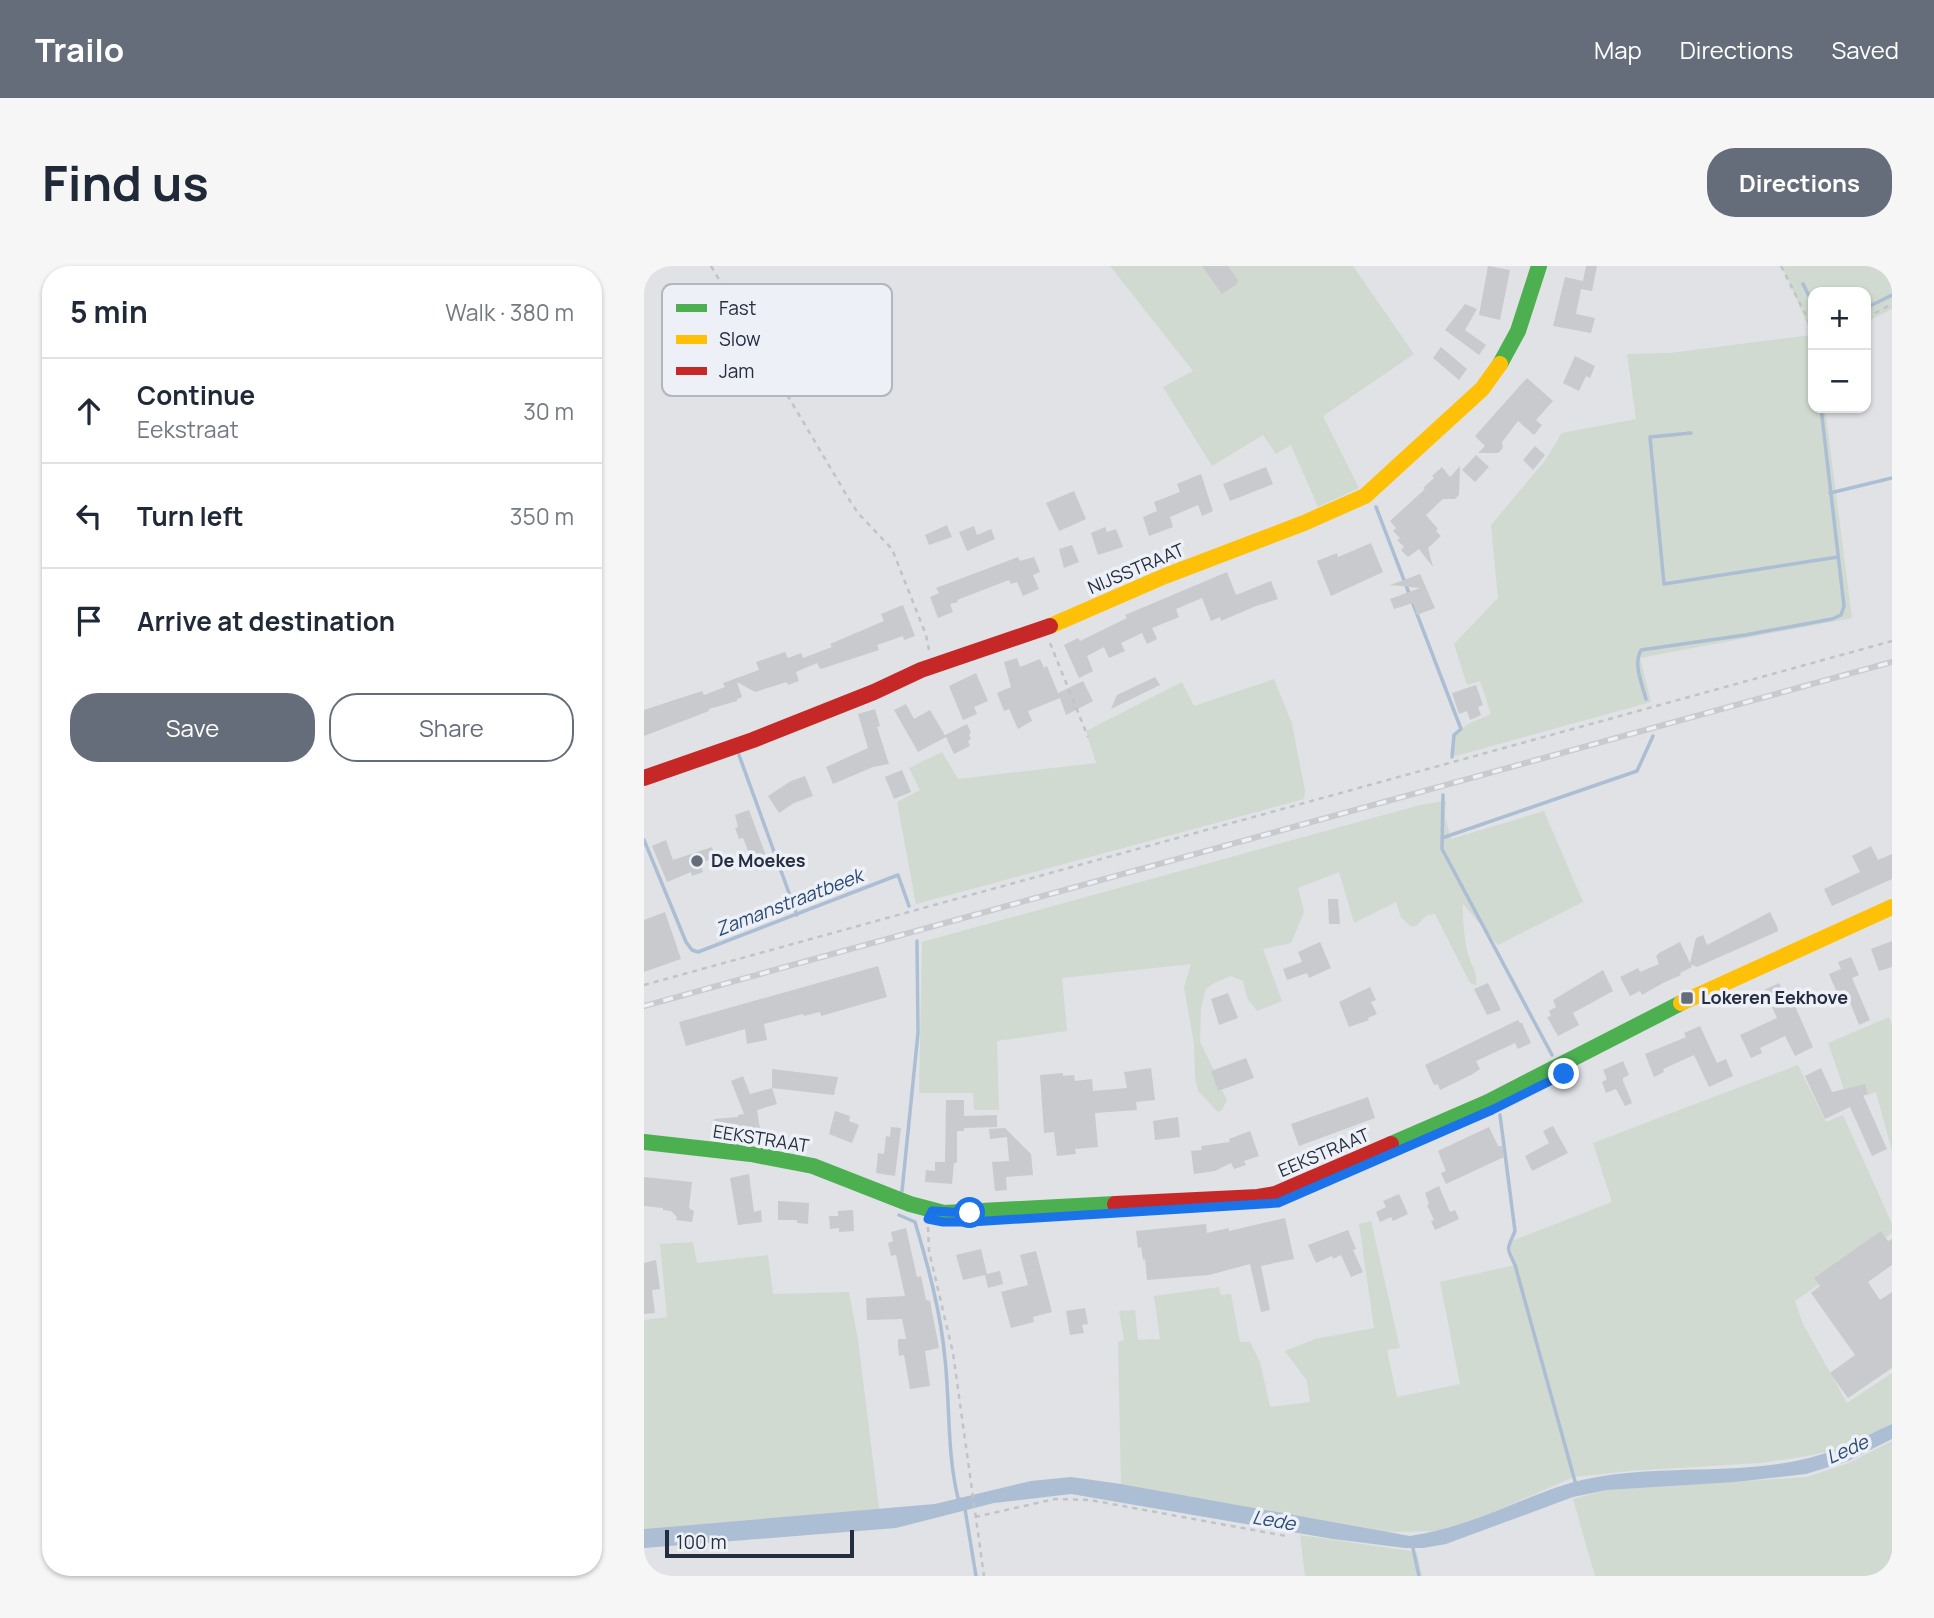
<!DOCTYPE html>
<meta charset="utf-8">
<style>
:root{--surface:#fff;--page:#f6f6f7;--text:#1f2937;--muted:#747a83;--line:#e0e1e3;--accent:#666d7a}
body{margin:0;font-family:Manrope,sans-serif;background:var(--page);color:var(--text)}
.controls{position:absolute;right:21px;top:21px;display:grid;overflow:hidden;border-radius:14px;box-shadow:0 2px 5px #0004}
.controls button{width:63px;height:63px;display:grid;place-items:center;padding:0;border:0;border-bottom:2px solid var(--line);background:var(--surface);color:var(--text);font:35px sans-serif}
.scale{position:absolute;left:21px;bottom:18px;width:189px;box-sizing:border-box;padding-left:7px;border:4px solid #252e40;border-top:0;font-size:19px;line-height:24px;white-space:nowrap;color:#252e40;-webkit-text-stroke:5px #edf0f6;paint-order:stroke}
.stop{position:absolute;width:21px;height:21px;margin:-16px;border:5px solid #1a73e8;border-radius:50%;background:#fff}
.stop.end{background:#1a73e8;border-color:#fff;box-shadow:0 2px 7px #0008}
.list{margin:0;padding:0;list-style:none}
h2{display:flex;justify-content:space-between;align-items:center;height:91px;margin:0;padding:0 28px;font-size:30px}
h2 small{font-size:23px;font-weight:400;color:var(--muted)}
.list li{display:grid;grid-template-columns:46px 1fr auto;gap:21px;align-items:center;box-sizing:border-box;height:105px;padding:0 28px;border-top:2px solid var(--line)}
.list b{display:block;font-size:26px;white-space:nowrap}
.list p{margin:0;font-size:23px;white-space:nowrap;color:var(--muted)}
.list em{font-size:23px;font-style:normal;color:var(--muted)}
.actions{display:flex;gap:14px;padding:21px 28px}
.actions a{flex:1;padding:16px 0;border:2px solid var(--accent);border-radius:28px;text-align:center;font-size:24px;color:var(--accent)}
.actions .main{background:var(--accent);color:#fff}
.icon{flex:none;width:38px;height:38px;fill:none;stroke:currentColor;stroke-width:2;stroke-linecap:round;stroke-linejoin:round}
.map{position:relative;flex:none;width:1248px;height:1310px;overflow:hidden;border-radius:28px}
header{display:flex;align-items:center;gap:42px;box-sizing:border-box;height:98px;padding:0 35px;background:var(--accent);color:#fff}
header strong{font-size:33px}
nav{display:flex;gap:38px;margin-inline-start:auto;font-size:24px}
.intro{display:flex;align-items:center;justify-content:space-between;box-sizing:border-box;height:168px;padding:0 42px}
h1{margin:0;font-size:49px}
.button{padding:18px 32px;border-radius:28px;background:var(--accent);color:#fff;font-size:24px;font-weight:700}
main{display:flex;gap:42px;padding:0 42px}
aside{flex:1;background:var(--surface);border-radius:28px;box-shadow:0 2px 5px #0004}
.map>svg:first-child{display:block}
.green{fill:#d0dad0}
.water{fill:#acbed4}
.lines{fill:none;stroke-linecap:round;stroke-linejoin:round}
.stream{stroke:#acbed4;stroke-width:3.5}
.building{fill:#c8cacd}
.path{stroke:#c2c3c8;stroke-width:2.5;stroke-dasharray:5 5;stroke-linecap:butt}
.fast{stroke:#4caf50;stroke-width:16}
.slow{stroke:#ffc107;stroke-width:16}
.jam{stroke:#c62828;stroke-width:16}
.rail-casing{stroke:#c8cacd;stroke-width:6}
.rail{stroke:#edf0f6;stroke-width:3.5;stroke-dasharray:10;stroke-linecap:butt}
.route{stroke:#1a73e8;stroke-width:9}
.poi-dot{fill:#666d7a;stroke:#edf0f6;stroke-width:2.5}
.labels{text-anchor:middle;stroke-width:7;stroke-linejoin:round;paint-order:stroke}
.street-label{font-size:18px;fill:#252e40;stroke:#edf0f6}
.poi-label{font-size:18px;font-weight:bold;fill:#252e40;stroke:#edf0f6;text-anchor:start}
.water-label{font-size:19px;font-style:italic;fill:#2c4c77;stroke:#edf0f6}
.key{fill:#edf0f6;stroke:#b1b6bf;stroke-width:2}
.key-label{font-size:19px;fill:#252e40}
</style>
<header>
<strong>Trailo</strong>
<nav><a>Map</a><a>Directions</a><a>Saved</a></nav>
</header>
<div class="intro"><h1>Find us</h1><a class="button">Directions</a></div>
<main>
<aside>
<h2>5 min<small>Walk · 380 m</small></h2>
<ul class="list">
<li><svg class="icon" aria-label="ahead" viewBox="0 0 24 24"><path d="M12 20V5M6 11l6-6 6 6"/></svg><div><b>Continue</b><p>Eekstraat</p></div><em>30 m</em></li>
<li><svg class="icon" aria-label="left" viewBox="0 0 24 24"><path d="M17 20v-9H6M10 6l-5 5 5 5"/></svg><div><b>Turn left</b></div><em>350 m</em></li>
<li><svg class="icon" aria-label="arrive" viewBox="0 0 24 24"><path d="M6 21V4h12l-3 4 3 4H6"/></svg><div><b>Arrive at destination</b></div></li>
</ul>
<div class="actions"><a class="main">Save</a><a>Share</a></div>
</aside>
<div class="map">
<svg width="1248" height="1310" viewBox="0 0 1248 1310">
<rect width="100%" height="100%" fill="#e0e2e5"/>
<!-- green -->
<path class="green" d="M466 0H709L770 88 679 150 715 222 674 241 647 179 632 188 619 169 568 200 519 121 549 105Z
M1138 0H1248V43L1222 56V26H1169V142H1181L1208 352 996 392 1007 436 808 491 810 469 824 458 847 448 836 415 823 419 810 378 854 332 847 259 900 196 918 167 992 153 983 88 1026 87 1168 69Z
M630 413 648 458 661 525 660 533 272 638 253 536 276 524 265 502 298 486 314 513 452 497 442 465 538 416 550 440Z
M802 535 801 551 807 573 900 545 939 636 854 679 819 638C818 649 821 680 825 691 828 701 834 707 832 719L826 717 791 648 783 649 772 660H766L757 651 752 636 710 657 695 606 654 622 660 646 647 677 619 683 638 735 613 745 603 732 599 715 587 710 570 717 562 723 557 742 556 776 570 804 567 805 574 825 578 824 583 834 578 844 574 846 554 825 551 812 550 778 540 721 547 698 418 712 423 765 353 775 355 844H330L329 827H275L278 676 776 539Z
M1245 751 1248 760V885L1232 826 1204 835 1184 777Z
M1154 799 1182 856 1199 849 1248 958V967L1151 1035 1159 1058 1203 1137 1248 1107V1158L1189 1184 1164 1190 1116 1197 986 1205 930 1211 845 1248 795 1265 739 1266 477 1218 474 1076 480 1074 475 1045 491 1044 494 1074 516 1073 510 1030 575 1021 577 1029 587 1028 596 1076H606L616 1096 626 1141 666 1136 663 1115 641 1085 671 1073 730 1062 715 958 727 955 756 1082 743 1084 753 1131 816 1118 796 1016 871 999 865 976 968 936 949 877Z
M49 976 53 997 124 989 129 1028 205 1026 214 1074 235 1243 0 1263V1054L23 1051 16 978Z
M1248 1175V1310H951L929 1233 963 1224 1163 1211 1205 1197Z
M656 1269 773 1286 778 1310H661Z"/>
<!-- water -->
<path class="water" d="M1248 1158V1173L1204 1195 1162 1208 1091 1216 963 1224 929 1231 802 1278 779 1282H761L689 1273 427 1228 350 1237 252 1262 0 1282V1263L291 1238 387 1215 427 1211 477 1218 766 1270C805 1264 841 1250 877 1235 900 1226 924 1216 948 1212 1019 1198 1094 1210 1165 1192 1193 1185 1221 1170 1248 1158Z"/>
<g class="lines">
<!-- stream -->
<path class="stream" d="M1159 18 1169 38
M1222 42 1248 29
M1047 167 1006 171 1020 318 1194 291
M1186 227 1248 212
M732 241 817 463 810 469 808 491
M1002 433C998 418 989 398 997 384L1101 369 1188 353 1197 349 1200 340 1177 142
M95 489 153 649
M799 529 798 583 908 789
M798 572 993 505 1009 470
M0 574 42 676 48 684 54 686 254 609 265 640
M856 849 871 965C864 983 861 979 871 999L932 1219
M258 925 274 767 273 675
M255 949 271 956C284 1000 297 1047 301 1093 306 1138 303 1188 314 1232L318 1234
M321 1243 332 1310
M768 1278 775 1310"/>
</g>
<!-- building -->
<path class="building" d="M558 0H584L594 14 593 18 578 28Z
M844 0 866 4 856 54 835 49Z
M942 0H953L948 25 937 23 932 48 951 52 947 67 909 60 921 11 939 15Z
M821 38 833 43 821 64 842 79 835 89 801 64Z
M797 81 823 103 815 114 789 92Z
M931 90 951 100 946 112 942 110 935 125 919 117Z
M883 112 909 135 892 154 898 159 890 169 874 155 858 176 859 182 854 187H834L841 180 831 170Z
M891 180 901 189 889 204 879 194Z
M832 189 845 201 831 216 818 204Z
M816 200 815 229 811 233H799L782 249 794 263 792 265 797 270 784 282 789 301 775 283 764 291 757 284 760 281 753 274 756 272 749 265 752 262 746 255 781 223 779 222 790 212 788 210 798 201 806 211Z
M622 201 629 218 586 235 579 218Z
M557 208 569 245 558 250 554 239 526 251 529 261 505 270 499 251 513 245 510 236 536 226 533 218Z
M430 225 442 253 415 265 402 237Z
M303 259 308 271 285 279 281 269Z
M330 260 333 269 347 263 351 273 323 285 315 266Z
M461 261 463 266 472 263 479 281 454 289 447 267Z
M727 277 739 306 687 330 673 295 693 287 694 291Z
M428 279 435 296 420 302 415 283Z
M374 291 376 295 390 291 396 306 389 309 395 323 379 330 373 316 367 318 365 314 313 334 314 336 306 338 309 346 294 352 286 331 295 327 292 322Z
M583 306 592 329 627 315 634 333 612 340 577 355 576 351 567 355 558 332 532 343 535 351 508 362 513 373 503 378 498 367 477 377 481 385 465 392 460 381 443 390 449 405 435 412 420 379 434 372 436 375 483 352 481 349Z
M776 308 791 342 773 349 769 337 750 343 746 333 776 322 746 319Z
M259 339 271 370 260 374 259 370 233 379 235 384 183 401 176 403 173 397 152 406 155 415 144 419 143 416 111 426 93 416 98 431 93 433V435L65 443V445L0 470V444L58 425 60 429 81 421 79 417 115 404 112 396 141 386 144 392 157 387 159 392 188 381 186 378 240 355 237 348Z
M373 392 376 401 396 393 400 402 403 400 414 427 439 415 449 435 422 449 416 432 384 445 388 455 374 463 365 443 360 445 353 427 367 421 360 396Z
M332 407 344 435 330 441 333 448 319 454 305 420Z
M511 411 516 419 467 443 473 429Z
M832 419 839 439 834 441 837 449 826 454 823 445 815 448 808 427Z
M262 438 270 453 286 444 302 471 274 486 250 444Z
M231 443 236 460 233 461 245 498 229 501 189 518 182 501 224 482 214 448Z
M323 458 327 467 325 468 327 473 324 475 326 480 310 488 301 469Z
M258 504 267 526 250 533 241 511Z
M161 510 169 530 150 537 135 547 124 530 147 515Z
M105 544 122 590 117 591 121 601 112 605 99 572 95 573 91 562 94 561 91 549Z
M22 574 29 594 68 581 71 592 56 597 59 606 48 610 47 606 23 616 8 580Z
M1227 580 1234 594 1248 588V613L1188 640 1180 623 1216 606 1208 590Z
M684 633H694L696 658H685Z
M21 646 37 693 0 706V654Z
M1126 646 1133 660 1134 665 1130 667 1053 701 1047 698 1048 701 1036 707 1037 709 1019 717 998 729 996 725 986 730 976 711 994 702 996 706 1015 698 1012 690 1015 687 1036 676 1046 697 1052 672 1059 669 1063 679Z
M1248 675V701L1235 705 1227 683Z
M676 676 687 702 665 712 663 707 643 714 639 703 658 696 654 686Z
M1207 691 1215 709 1208 712 1226 754 1215 759 1201 724 1193 727 1185 708 1197 703 1194 696Z
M234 700 243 731 177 750 176 746 160 750 159 748 120 758 123 774 103 778 101 763 42 780 35 756Z
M959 704 969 725 929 747 935 759 914 770 903 751 907 750 905 745 912 741 909 734Z
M844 717 857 744 843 749 830 723Z
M1135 717 1138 724 1143 722 1169 781 1151 790 1141 770 1116 782 1118 787 1107 792 1096 769 1133 752 1120 724Z
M726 721 732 734 727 736 733 748 724 752 725 754 705 761 695 736Z
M584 727 594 752 575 759 567 733Z
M874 754 876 757H878L887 777 874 783 871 777 832 795 836 803 827 809 796 824 794 818 790 819 781 799Z
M1056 760 1073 797 1082 793 1089 810 1065 821 1050 789 1019 803 1020 806 1010 811 1001 788 1042 771 1040 767Z
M602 792 610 812 574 825 567 805Z
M979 795 985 809 979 812V815L988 837 981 840 972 823 962 827 958 816 963 813 959 804Z
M507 802 511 834 492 836 493 844 451 847 454 881 431 883 432 888 413 890 410 866 400 867 396 809 419 807V810L430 809 431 815 448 813 449 825 483 822 480 806Z
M1177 802 1188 826 1221 818 1224 828 1219 829 1243 883 1228 890 1206 841 1181 853 1161 810Z
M128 803 194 811 190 829 128 822Z
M99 810 106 828 128 822 133 838 113 844 116 863 72 866 70 853 94 851V849L100 848 87 815Z
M724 831 731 852 655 880 647 858Z
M302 834H320V850L353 849V861L320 862V865H313V897H310L308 918 281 916 282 904 291 905V896H301Z
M191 845 206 850 205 855 215 859 208 877 185 868Z
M534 851 536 871 511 874 509 855Z
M909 860 924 887 888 905 881 890 905 877 899 865Z
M247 861 257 862 251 910 232 907 234 887 240 888 242 870 246 871Z
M845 861 854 880H858L860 891 802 918 797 907 802 905 794 885Z
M361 862 387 888 389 909 362 911 363 924 351 925 348 896 365 895 363 871 346 873 345 863Z
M606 865 615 890 600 895 602 899 590 903 587 897 571 905 550 908 547 885 558 884 557 880 586 876 585 873Z
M105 908 110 946 117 944 118 956 94 959 86 912Z
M0 911 48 916 45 942 50 945 48 956 32 954 33 951 27 945 19 944V942L0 940Z
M795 920 806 946 811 944 815 953 791 964 787 955 790 954 783 939 785 938 781 927Z
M755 928 764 948 749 955 747 951 736 956 732 946 742 941 739 935Z
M134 935 165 937 164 958 153 957V954H134Z
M209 944 210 965 195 966V962L186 963 185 950H194V945Z
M641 952 650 993 617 1000 626 1044 617 1046 606 998 565 1009 503 1014 501 993 499 994 497 981 494 982 492 965 562 958 563 967 585 962V965Z
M262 962 273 1011 277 1010 282 1034 286 1035 295 1082 281 1085 286 1120 266 1123 260 1089 255 1090 254 1080V1073H262L258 1053 223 1054 222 1032 261 1030 252 989 247 990 244 977 249 975 247 966Z
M704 964 712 983 709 984 719 1006 707 1011 697 989 689 993 688 990 672 997 664 979Z
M1237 965 1244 975 1248 973V999L1224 1016 1236 1034 1248 1026V1102L1204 1132 1186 1107 1211 1089 1167 1027 1176 1020 1170 1012Z
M337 983 343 1008 356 1005 359 1018 344 1022 341 1009 319 1014 312 989Z
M392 985 408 1046 389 1051 390 1056 367 1062 357 1026 384 1019 376 989Z
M12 994 16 1023 8 1024 11 1047 0 1048V997Z
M441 1042 444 1058 438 1059 440 1067 426 1069 422 1045Z"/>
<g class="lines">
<!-- path -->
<path class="path" d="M67 0 206 235 214 247 248 283 282 369 285 384
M1137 0 1169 63
M1222 52 1248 38
M406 377 444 471
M0 719 1248 375
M284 961 285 985 309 1087 340 1310
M331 1251 411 1233 446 1234 642 1270"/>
<!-- fast -->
<path class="fast" d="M856 98 874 65 895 0
M0 876 107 888 169 900 266 938 300 947 471 938
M747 878 844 836 1037 737"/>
<!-- slow -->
<path class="slow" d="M406 360 521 310 660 257 721 230 838 123 856 98
M1037 737 1248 641"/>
<!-- jam -->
<path class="jam" d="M0 512 109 474 230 426 277 404 406 360
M471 938 614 931 631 928 747 878"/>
<defs>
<path id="rail" d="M0 740 1248 396"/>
</defs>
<!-- rail casing -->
<use href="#rail" class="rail-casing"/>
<!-- rail -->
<use href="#rail" class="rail"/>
</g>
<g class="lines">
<!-- route -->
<path class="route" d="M326 947 288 945 284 953 299 956H327L634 937 848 844 920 808"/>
</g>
<!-- markers -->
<g class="poi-dot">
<circle cx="53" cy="595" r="7"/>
<rect x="1036" y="725" width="14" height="14" rx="3.5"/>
</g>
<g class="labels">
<!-- street labels -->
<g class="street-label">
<text transform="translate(492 303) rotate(-23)" y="6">NIJSSTRAAT</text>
<text transform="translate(117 873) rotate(9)" y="6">EEKSTRAAT</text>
<text transform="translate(680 887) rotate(-23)" y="6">EEKSTRAAT</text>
</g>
<!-- poi labels -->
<g class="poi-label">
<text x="67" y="601">De Moekes</text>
<text x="1057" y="738">Lokeren Eekhove</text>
</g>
<!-- water labels -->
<g class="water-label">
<text transform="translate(145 636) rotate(-21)" y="7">Zamanstraatbeek</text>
<text transform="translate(1203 1183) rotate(-24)" y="7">Lede</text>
<text transform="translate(630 1254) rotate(10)" y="7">Lede</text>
</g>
</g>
<!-- legend -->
<rect x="18" y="18" width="230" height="112" rx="10" class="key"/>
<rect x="32" y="38" width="31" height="8" fill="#4caf50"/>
<rect x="32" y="69" width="31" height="9" fill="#ffc107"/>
<rect x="32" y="101" width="31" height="8" fill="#c62828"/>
<g class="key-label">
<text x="75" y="49">Fast</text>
<text x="75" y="80">Slow</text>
<text x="75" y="112">Jam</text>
</g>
</svg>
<div class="controls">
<button>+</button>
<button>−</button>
</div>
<div class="scale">100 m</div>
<div class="stop" style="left:326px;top:947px"></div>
<div class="stop end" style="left:920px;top:808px"></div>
</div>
</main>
